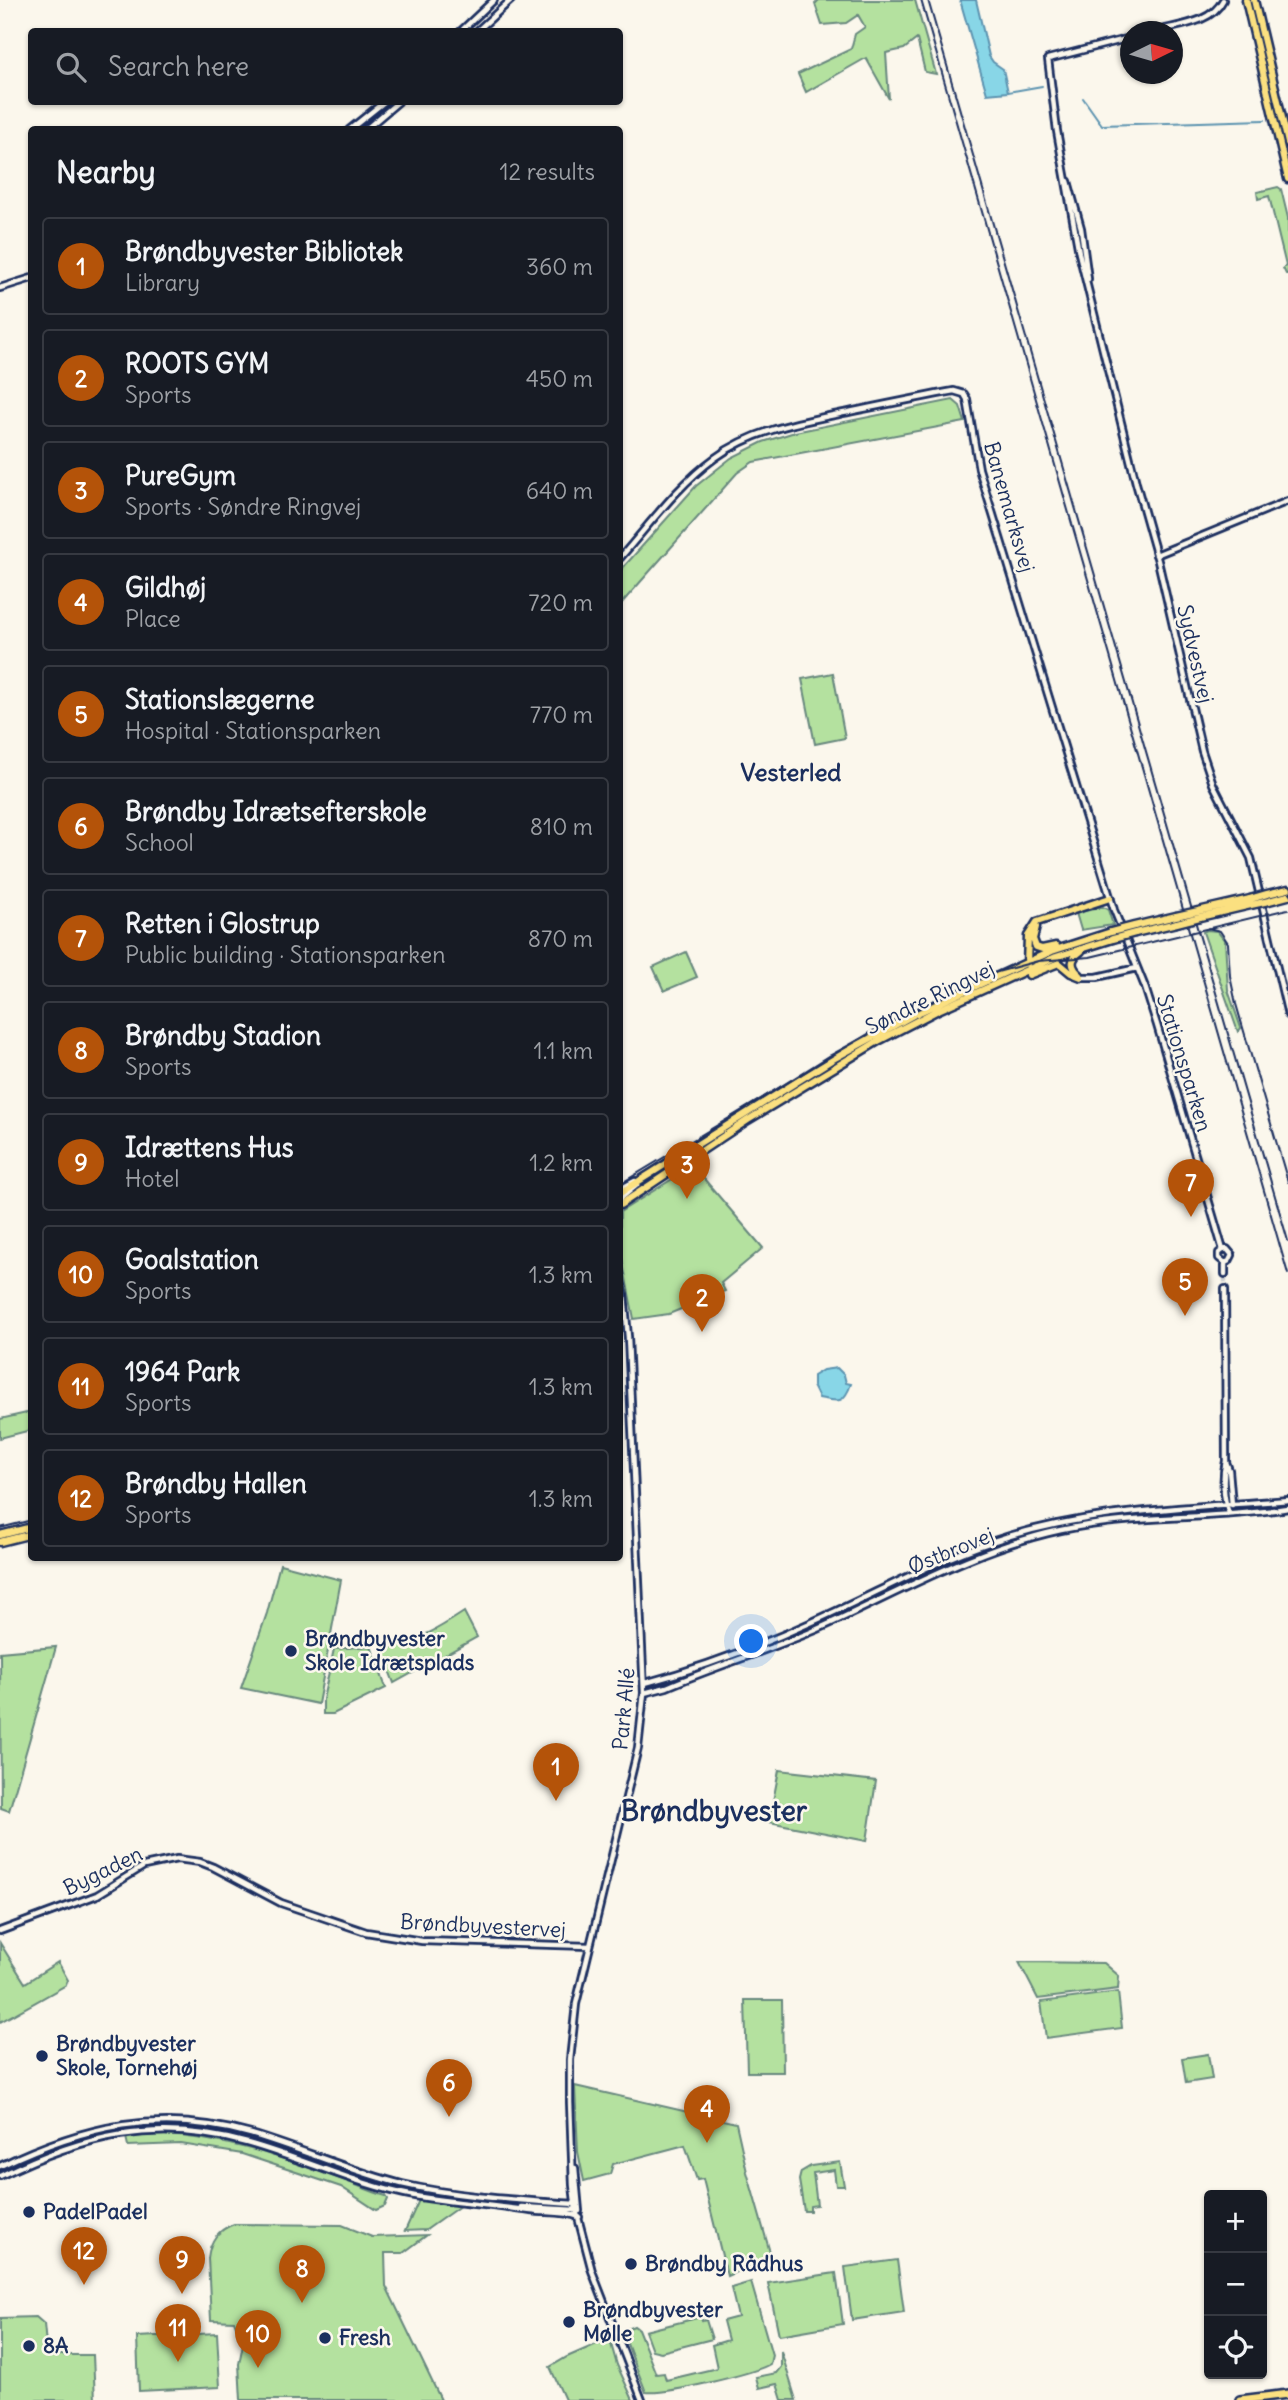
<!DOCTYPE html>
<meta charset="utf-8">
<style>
:root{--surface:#171b24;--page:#20242c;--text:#f1f3f6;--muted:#9ea1a6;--line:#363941;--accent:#b45309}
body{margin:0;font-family:Delius,sans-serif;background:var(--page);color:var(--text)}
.controls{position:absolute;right:21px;bottom:21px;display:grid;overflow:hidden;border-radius:7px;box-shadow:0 2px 5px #0004}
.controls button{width:63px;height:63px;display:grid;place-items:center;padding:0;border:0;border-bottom:2px solid var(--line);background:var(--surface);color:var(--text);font:35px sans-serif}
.compass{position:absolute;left:1120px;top:21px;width:63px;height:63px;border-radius:50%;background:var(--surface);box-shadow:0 2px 5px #0004;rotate:85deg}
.you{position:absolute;left:752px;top:1642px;width:24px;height:24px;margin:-18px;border:5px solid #fff;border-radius:50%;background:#1a73e8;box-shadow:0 0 0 10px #1a73e833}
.badge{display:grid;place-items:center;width:46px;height:46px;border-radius:50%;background:var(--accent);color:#fff;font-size:23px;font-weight:700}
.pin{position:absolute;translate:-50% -58px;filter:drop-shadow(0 2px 4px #0008)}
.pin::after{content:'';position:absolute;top:37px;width:24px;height:21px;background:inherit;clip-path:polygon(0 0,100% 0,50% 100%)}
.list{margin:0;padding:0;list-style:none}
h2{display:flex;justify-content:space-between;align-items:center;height:91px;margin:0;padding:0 28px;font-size:30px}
h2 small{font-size:23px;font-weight:400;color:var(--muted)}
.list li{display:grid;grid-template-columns:46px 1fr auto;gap:21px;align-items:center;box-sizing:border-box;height:98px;margin:0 14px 14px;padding:0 14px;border:2px solid var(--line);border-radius:7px}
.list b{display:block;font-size:26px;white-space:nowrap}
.list p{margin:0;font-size:23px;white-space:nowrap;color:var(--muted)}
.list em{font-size:23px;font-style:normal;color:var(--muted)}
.icon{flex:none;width:38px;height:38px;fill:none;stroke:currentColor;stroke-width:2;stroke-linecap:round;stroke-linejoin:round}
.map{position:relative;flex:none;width:1288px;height:2400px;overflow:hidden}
.search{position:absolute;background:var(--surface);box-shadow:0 2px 5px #0004;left:28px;top:28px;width:595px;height:77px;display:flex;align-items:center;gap:18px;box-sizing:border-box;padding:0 24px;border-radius:7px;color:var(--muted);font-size:26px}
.panel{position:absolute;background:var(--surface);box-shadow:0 2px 5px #0004;left:28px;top:126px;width:595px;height:1435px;border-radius:7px}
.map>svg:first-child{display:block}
.green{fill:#b4e19f;stroke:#68887e;stroke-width:2}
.water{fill:#88d6e7;stroke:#5c93b0;stroke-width:2}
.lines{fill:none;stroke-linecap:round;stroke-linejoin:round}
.stream{stroke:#5c93b0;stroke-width:2}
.minor-tunnel{stroke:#cecfd0;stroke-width:4.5;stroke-dasharray:4.5 2;stroke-linecap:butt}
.minor-casing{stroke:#1b2f5e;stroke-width:10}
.major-casing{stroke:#1b2f5e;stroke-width:11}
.highway-casing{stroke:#1b2f5e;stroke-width:12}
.minor{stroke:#fbf7ec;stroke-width:4.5}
.major{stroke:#fbe080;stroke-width:6}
.highway{stroke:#fbe080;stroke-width:7}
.tram{stroke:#1b2f5e;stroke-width:2}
.rail{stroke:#1b2f5e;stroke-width:2}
.major-bridge-casing{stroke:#1b2f5e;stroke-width:11;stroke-linecap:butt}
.major-bridge{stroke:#fbe080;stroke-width:6}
.poi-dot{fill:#1b2f5e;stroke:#fbf7ec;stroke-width:2.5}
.labels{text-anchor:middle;stroke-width:5;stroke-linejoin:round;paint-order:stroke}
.street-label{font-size:21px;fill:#1b2f5e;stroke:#fbf7ec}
.poi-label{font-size:21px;font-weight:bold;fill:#1b2f5e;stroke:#fbf7ec;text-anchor:start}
.quarter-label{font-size:24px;font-weight:bold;fill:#1b2f5e;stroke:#fbf7ec}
.district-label{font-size:28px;font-weight:bold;fill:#1b2f5e;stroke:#fbf7ec}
</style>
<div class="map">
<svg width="1288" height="2400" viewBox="0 0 1288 2400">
<rect width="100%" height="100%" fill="#fbf7ec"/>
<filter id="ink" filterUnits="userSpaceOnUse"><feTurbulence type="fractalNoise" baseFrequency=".0143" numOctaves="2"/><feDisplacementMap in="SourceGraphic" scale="14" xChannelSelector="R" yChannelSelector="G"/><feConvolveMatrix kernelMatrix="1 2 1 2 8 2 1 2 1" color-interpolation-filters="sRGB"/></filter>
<g filter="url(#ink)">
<!-- green -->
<path class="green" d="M819 0H915L936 74 925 72 917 39 904 49 886 53 889 99 866 58 806 92 798 74 851 49 855 34 865 27 858 15 846 23 822 25 815 4Z
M1278 187 1281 189 1288 218V274H1286L1283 268 1286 266 1269 196 1258 199 1257 192Z
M953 400 960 406 965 422 753 462 737 473 620 605V571L696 486 731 458 763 442 795 432Z
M833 673 845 738 815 744 802 679Z
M1103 907 1108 910 1113 925 1081 930 1076 913Z
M1207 930 1217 931 1225 941 1228 990 1241 1028 1238 1032 1203 932Z
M686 952 697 977 664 991 653 967Z
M693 1166 763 1248 721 1283 725 1291 669 1314 634 1319 620 1248V1212Z
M31 1412V1430L0 1438V1419Z
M280 1564 341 1580 318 1704 241 1688 267 1613Z
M464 1612 477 1637 394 1683 382 1652 384 1648C415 1643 438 1629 464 1612Z
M371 1646 386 1688 333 1714H323V1699L334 1649Z
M56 1647 9 1811 1 1808 0 1652Z
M779 1770 876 1781 867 1841 769 1822Z
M0 1943 25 1983 58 1962 68 1980 66 1985 0 2022Z
M1019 1962 1104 1963 1119 1976 1118 1989 1038 1999Z
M1118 1992 1122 2028 1046 2038 1041 2002Z
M745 2000H782L783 2072H747Z
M1208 2054 1212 2079 1186 2083 1182 2058Z
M575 2086 736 2123 747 2172 771 2256 727 2276 703 2179 697 2180 685 2145 613 2164 610 2174 584 2181 578 2152Z
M161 2135C223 2137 278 2156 335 2177 353 2183 368 2191 386 2196L388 2199 385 2206 376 2210 341 2187 242 2154 181 2144 128 2146 126 2137Z
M840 2162 844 2186H836L834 2170 813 2173 817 2205 810 2206V2211H804L799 2180 801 2172 811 2166Z
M419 2200 460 2206 426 2230 405 2231Z
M234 2224 342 2225 372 2237 427 2235 403 2253H385L386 2286 441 2400H241L239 2364 243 2344 234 2321 211 2320 208 2258C210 2240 218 2230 234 2224Z
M897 2260 904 2312 852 2320 845 2267Z
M836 2273 843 2324 779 2335 768 2283Z
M751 2282 772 2355 770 2364C756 2373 664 2395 646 2392L622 2331 634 2326 638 2329 656 2374 664 2373 666 2380 717 2368 712 2345 728 2340 723 2321 738 2317 731 2288Z
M36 2317 44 2324 47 2355H93L95 2400H0V2318Z
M701 2317 702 2321 706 2320 712 2339 661 2352 652 2350 645 2331Z
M217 2333 220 2387 139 2391 137 2337Z
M606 2340 611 2344 617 2365 633 2400H565L550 2367 567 2357Z
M781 2351 796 2400H782L777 2384 759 2388 756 2377 776 2373 781 2367Z"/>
<!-- water -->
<path class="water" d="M960 0H976L989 56 993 62 1003 69 1008 92 987 94Z
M837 1368 844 1375 846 1383 851 1384C844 1404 839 1402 819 1398L813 1386V1376L823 1370Z"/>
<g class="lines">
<!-- stream -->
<path class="stream" d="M1008 92 1042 86
M1083 98 1102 125 1265 120"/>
<!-- minor-tunnel -->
<path class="minor-tunnel" d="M1225 1289V1274"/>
<defs>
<path id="minor" d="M460 32 494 0
M476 32 511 0
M1153 32C1177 25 1211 24 1223 0
M1130 38 1048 59 1057 131 1079 253 1136 483 1158 561 1202 751 1213 784 1251 858 1288 1015
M349 130 384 102
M365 130 398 102
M1068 181 1081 228 1088 279
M0 288 32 278
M1156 555 1288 501
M620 558C650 524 678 485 715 458 752 431 795 423 839 414 878 406 916 398 954 391L964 394 967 399 979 469 1114 910 1145 987 1157 1025 1223 1250
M1081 977H1097L1137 968
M620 1189 635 1181
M620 1199 637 1185
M1223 1250 1227 1249 1232 1255 1229 1261 1225 1263
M1223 1250 1219 1253V1258L1225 1263
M1225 1263V1274
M620 1277 624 1294 628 1337 644 1693 638 1748 576 2004 570 2060V2102L573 2185 576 2210 592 2271 642 2400
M1225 1289 1226 1461C1222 1477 1223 1498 1229 1513
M1226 1462 1229 1470 1232 1505
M645 1683C701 1668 757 1647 810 1623 872 1596 930 1562 994 1541 1089 1509 1190 1508 1288 1500
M644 1693 667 1687C714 1667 763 1652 811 1632 893 1596 972 1549 1061 1530 1136 1514 1213 1520 1288 1508
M0 1931 97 1895 144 1866 177 1859 200 1862 213 1867 281 1903 366 1932 422 1941 589 1946
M0 2166C83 2126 160 2108 251 2134 302 2149 350 2171 402 2184 458 2197 518 2200 575 2204
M575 2168 579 2211
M0 2176C82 2136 156 2117 247 2143 304 2159 357 2185 415 2196 454 2203 493 2205 531 2211 546 2213 565 2211 579 2217
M521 2207 576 2210"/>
<path id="major" d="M1246 0 1288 179
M1254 0 1288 143
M1267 894 1288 889
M1269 901 1288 896
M1198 911 1250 899
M1200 917 1251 905
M1134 926 1176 916
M1036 927 1033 939 1036 947 1042 949 1056 946
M1135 933 1177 923
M1027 964 1028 936 1037 922 1110 898
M1029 975 1059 963 1071 973 1081 977
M1080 975C1070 966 1070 959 1081 951
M620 1193 833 1059 913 1015 1052 951 1111 932
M620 1205 748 1120 880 1040 936 1011 1056 957 1113 939
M620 1275V1278
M0 1535 32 1527
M0 1542 32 1534"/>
<path id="highway" d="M1240 2400 1288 2394"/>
</defs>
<!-- minor casing -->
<use href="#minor" class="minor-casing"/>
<!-- major casing -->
<use href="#major" class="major-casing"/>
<!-- highway casing -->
<use href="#highway" class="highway-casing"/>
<!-- minor -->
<use href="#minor" class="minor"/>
<!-- major -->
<use href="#major" class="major"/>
<!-- highway -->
<use href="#highway" class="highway"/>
<!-- tram -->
<path class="tram" d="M928 0 1288 1241
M1208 928 1220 931 1228 943 1230 976 1236 1004 1288 1182
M620 1184 873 1031 990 974 1038 961 1090 957 1288 909
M0 1528 32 1520"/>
<!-- rail -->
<path class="rail" d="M921 0 1288 1274"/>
<defs>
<path id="major-bridge" d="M1250 899 1267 894
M1251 905 1269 901
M1176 916 1198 911
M1177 923 1200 917
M1111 932 1134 926
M1113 939 1135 933"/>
</defs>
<!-- major-bridge casing -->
<use href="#major-bridge" class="major-bridge-casing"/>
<!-- major-bridge -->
<use href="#major-bridge" class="major-bridge"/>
</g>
</g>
<!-- markers -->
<g class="poi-dot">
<circle cx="291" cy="1651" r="7"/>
<circle cx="42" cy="2056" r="7"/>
<circle cx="29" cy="2212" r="7"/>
<circle cx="631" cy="2264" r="7"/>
<circle cx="569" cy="2322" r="7"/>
<circle cx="325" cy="2338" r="7"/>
<circle cx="29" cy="2346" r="7"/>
</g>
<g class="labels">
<!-- street labels -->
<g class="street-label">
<text transform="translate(1009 507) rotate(74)" y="7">Banemarksvej</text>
<text transform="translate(1195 654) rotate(77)" y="7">Sydvestvej</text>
<text transform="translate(930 998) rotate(-26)" y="7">Søndre Ringvej</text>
<text transform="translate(1184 1063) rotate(73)" y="7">Stationsparken</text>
<text transform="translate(951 1551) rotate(-22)" y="7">Østbrovej</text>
<text transform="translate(624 1709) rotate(-85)" y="7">Park Allé</text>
<text transform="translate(103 1871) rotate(-26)" y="7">Bygaden</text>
<text transform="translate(483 1926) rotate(3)" y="7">Brøndbyvestervej</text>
</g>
<!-- poi labels -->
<g class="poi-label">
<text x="305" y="1646">Brøndbyvester<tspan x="305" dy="24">Skole Idrætsplads</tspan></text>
<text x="56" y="2051">Brøndbyvester<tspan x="56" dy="24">Skole, Tornehøj</tspan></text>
<text x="43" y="2219">PadelPadel</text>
<text x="645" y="2271">Brøndby Rådhus</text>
<text x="583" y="2317">Brøndbyvester<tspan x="583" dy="24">Mølle</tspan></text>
<text x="339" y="2345">Fresh</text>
<text x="43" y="2353">8A</text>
</g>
<!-- quarter labels -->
<g class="quarter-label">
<text x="791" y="781">Vesterled</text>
</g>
<!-- district labels -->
<g class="district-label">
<text x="714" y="1821">Brøndbyvester</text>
</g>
</g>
</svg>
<div class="controls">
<button>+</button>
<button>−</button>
<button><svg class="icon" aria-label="locate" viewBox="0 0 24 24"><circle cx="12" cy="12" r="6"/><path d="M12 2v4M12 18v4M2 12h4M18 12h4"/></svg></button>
</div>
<svg class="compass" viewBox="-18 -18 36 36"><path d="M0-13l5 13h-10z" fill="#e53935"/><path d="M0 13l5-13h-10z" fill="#9ea1a6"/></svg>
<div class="you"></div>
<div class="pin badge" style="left:556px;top:1801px">1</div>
<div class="pin badge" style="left:702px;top:1332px">2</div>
<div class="pin badge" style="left:687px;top:1199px">3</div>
<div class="pin badge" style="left:707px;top:2143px">4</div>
<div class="pin badge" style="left:1185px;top:1316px">5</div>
<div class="pin badge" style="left:449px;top:2117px">6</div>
<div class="pin badge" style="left:1191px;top:1217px">7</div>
<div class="pin badge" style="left:302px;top:2303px">8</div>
<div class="pin badge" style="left:182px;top:2294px">9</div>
<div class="pin badge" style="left:258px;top:2368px">10</div>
<div class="pin badge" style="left:178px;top:2362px">11</div>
<div class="pin badge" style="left:84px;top:2285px">12</div>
<div class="search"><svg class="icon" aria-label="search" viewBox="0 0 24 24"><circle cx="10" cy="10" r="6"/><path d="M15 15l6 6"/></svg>Search here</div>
<section class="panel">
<h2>Nearby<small>12 results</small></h2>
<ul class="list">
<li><span class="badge">1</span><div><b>Brøndbyvester Bibliotek</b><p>Library</p></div><em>360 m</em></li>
<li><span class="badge">2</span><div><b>ROOTS GYM</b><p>Sports</p></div><em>450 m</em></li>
<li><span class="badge">3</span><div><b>PureGym</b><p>Sports · Søndre Ringvej</p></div><em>640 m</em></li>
<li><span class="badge">4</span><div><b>Gildhøj</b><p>Place</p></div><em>720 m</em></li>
<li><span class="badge">5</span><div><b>Stationslægerne</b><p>Hospital · Stationsparken</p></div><em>770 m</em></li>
<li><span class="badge">6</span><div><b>Brøndby Idrætsefterskole</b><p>School</p></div><em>810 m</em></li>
<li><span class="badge">7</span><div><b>Retten i Glostrup</b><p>Public building · Stationsparken</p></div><em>870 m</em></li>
<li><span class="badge">8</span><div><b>Brøndby Stadion</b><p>Sports</p></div><em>1.1 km</em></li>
<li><span class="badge">9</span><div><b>Idrættens Hus</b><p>Hotel</p></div><em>1.2 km</em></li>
<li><span class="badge">10</span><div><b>Goalstation</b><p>Sports</p></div><em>1.3 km</em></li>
<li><span class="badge">11</span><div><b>1964 Park</b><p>Sports</p></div><em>1.3 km</em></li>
<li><span class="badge">12</span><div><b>Brøndby Hallen</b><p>Sports</p></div><em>1.3 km</em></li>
</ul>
</section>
</div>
